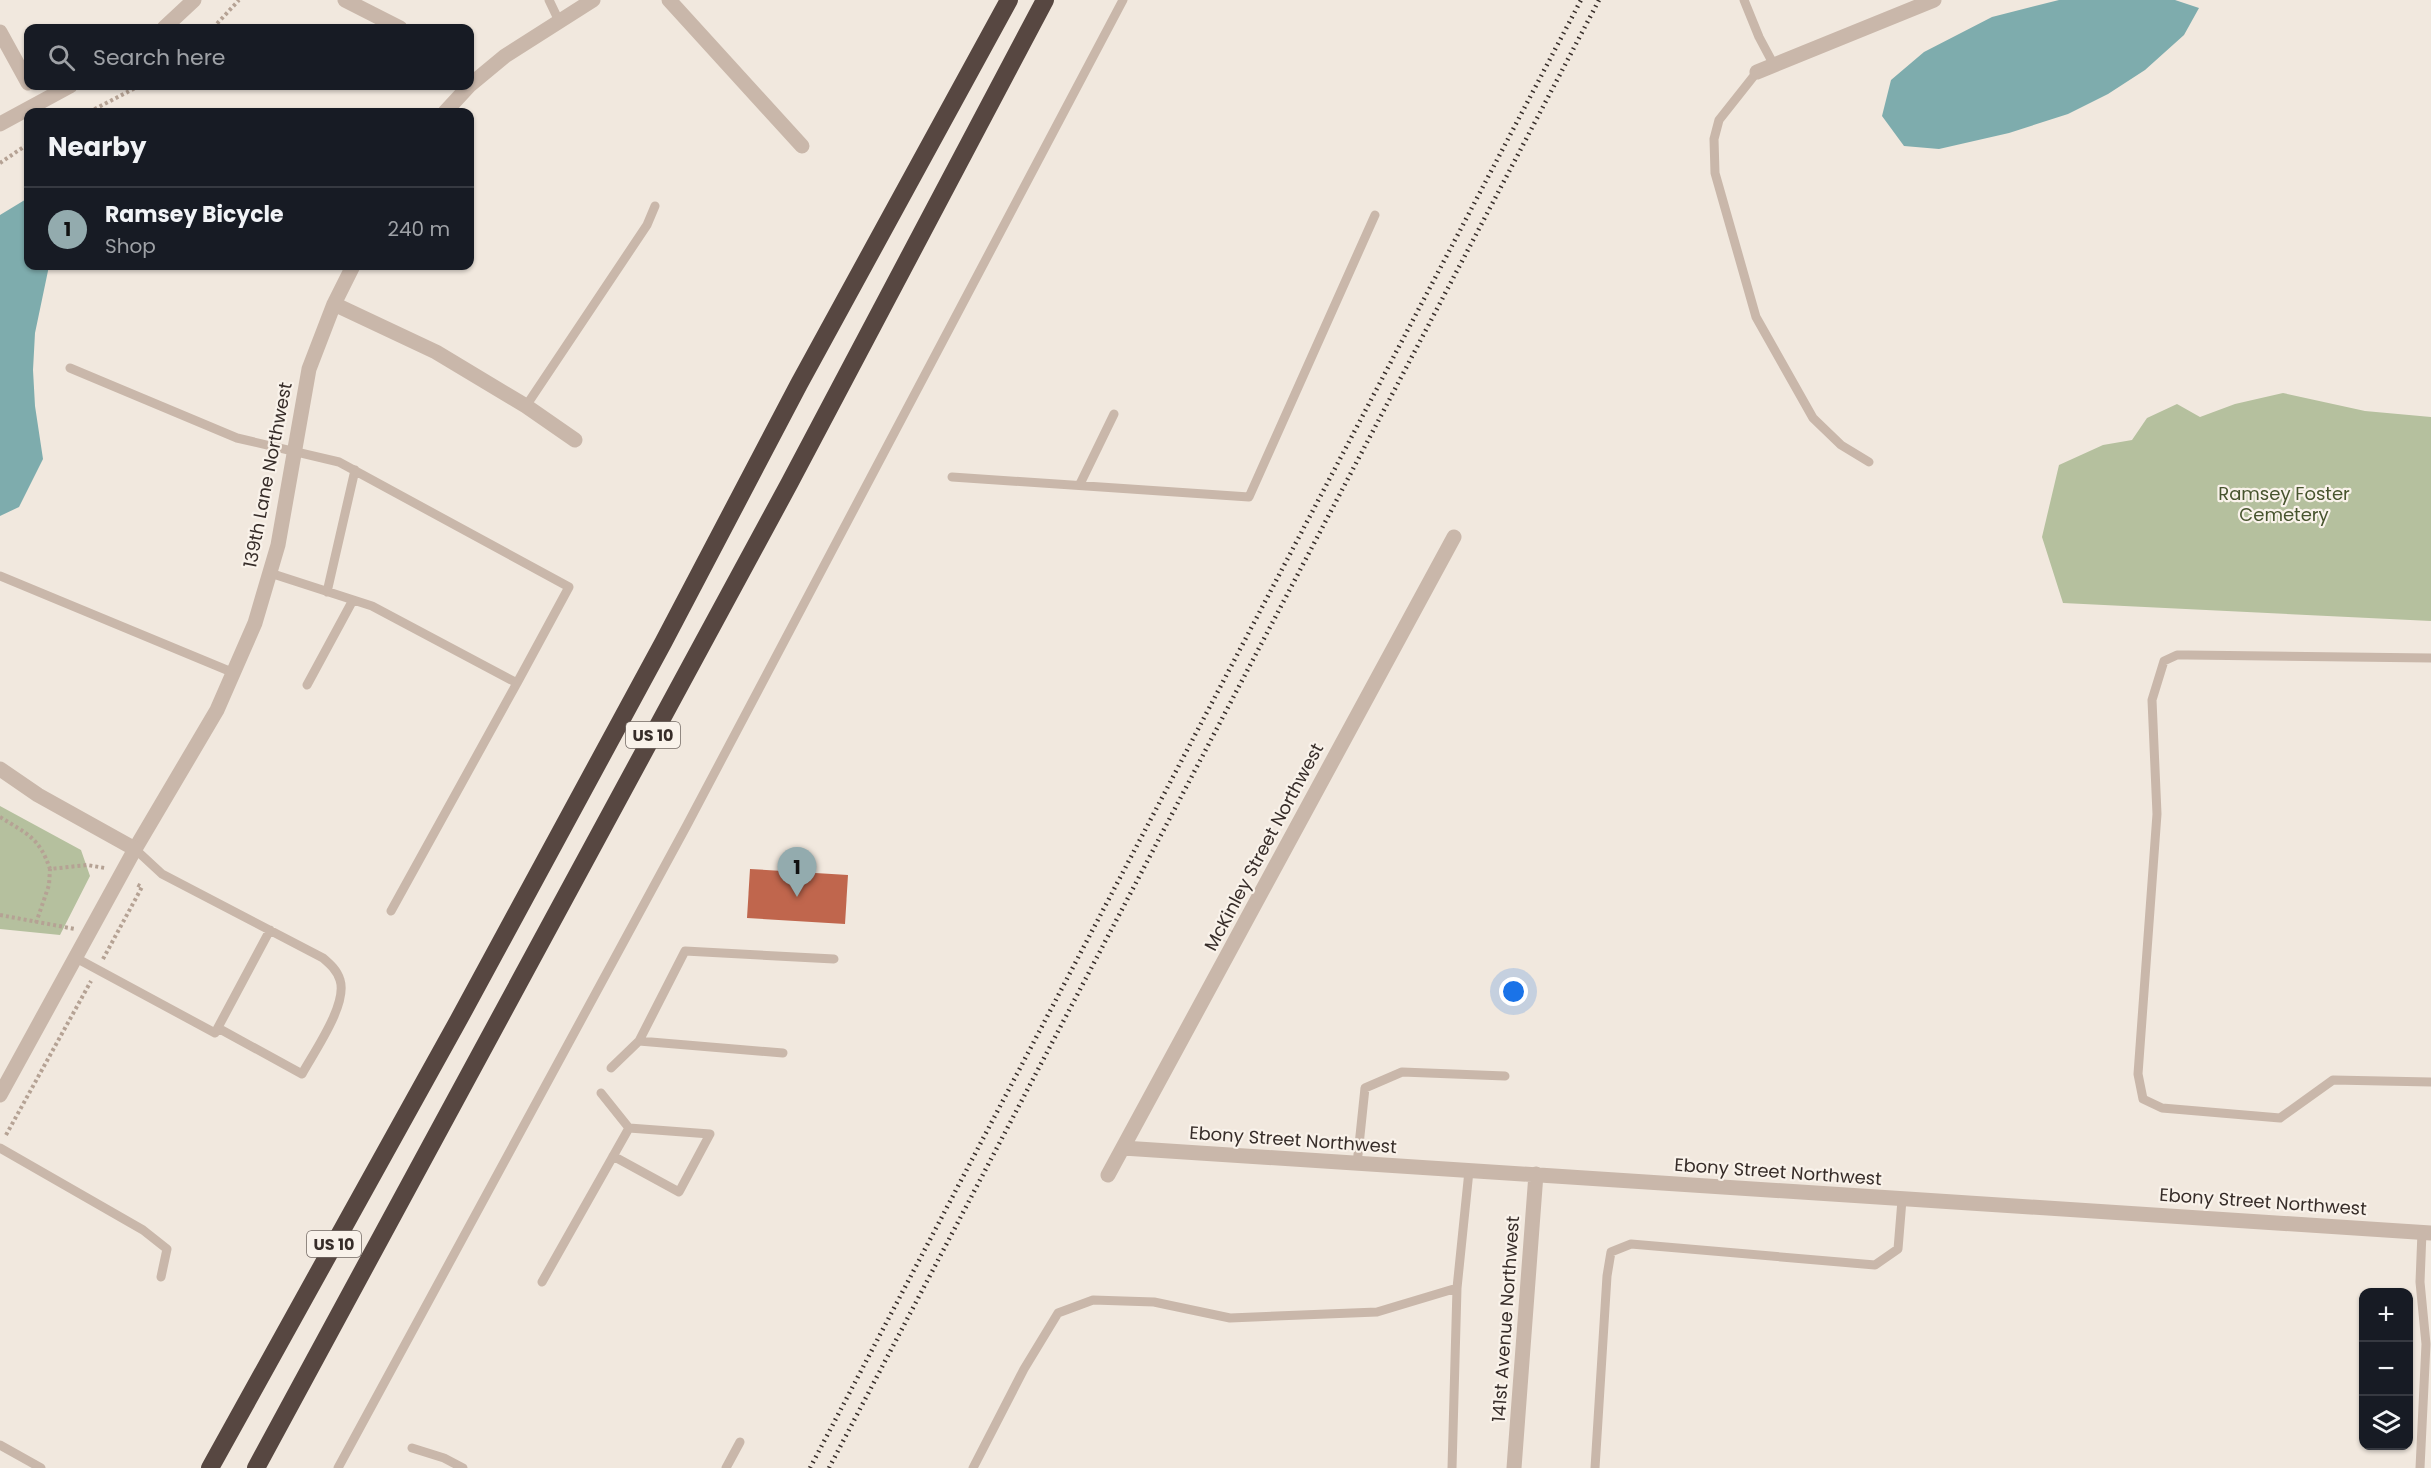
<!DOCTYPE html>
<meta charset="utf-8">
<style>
:root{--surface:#171b24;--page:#20242c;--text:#f1f3f6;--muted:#9ea1a6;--line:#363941;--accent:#93abae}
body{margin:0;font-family:Poppins,sans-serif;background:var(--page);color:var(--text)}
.controls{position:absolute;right:18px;bottom:18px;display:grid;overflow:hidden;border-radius:12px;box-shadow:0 2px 4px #0004}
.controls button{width:54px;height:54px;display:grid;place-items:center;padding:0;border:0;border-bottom:2px solid var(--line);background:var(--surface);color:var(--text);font:30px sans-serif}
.you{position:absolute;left:1514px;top:992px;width:21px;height:21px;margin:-15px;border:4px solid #fff;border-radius:50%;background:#1a73e8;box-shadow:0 0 0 9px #1a73e833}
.badge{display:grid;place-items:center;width:39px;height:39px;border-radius:50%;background:var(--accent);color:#111;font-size:20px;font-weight:700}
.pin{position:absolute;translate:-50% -50px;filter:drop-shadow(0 2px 3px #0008)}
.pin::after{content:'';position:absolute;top:32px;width:21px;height:18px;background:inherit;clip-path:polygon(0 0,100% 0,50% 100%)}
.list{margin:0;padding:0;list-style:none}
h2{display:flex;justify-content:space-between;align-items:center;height:78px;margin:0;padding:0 24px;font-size:26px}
h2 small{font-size:20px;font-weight:400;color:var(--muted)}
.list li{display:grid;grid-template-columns:39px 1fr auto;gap:18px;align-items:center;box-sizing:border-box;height:84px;padding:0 24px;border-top:2px solid var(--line)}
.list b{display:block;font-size:22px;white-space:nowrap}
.list p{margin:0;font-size:20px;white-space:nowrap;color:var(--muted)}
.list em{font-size:20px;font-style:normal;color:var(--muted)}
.icon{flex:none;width:33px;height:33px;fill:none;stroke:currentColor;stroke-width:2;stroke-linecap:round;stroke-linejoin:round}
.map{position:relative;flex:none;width:2431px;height:1468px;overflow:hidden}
.search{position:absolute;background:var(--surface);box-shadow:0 2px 4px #0004;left:24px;top:24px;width:450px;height:66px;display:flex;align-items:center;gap:15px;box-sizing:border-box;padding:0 21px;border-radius:12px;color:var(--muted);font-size:22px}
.panel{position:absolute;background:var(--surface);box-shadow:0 2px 4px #0004;left:24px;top:108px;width:450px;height:162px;border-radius:12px}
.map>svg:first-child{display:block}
.green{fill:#b5c09e}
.water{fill:#7eacad}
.building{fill:#c0664d}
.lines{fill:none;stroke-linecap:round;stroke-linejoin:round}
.path{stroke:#b5a294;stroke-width:4;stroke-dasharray:3 3;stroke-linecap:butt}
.service{stroke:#c9b7aa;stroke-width:9}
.minor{stroke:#c9b7aa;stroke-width:15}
.tertiary{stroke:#c9b7aa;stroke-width:15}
.motorway{stroke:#574741;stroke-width:18}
.rail{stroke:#372d29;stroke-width:4.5;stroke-dasharray:1.5 4.5;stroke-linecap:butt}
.labels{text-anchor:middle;stroke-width:4.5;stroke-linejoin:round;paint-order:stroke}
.shield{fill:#f9f2ea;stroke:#716863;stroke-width:1.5}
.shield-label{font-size:16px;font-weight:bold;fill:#372d29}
.street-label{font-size:18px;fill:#372d29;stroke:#f9f2ea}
.park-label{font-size:18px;fill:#47542e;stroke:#f9f2ea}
</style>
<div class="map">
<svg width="2431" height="1468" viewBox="0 0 2431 1468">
<rect width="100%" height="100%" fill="#f1e8de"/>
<!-- green -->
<path class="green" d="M2283 393 2365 411 2431 417V621L2063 603 2042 537 2059 465 2103 445 2132 440 2147 418 2177 404 2200 417 2235 404Z
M0 806 81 850 90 876 60 935 0 929Z"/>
<!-- water -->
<path class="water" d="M2059 0H2175L2199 8 2184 35 2145 70 2108 94 2068 114 2009 133 1939 149 1904 146 1882 116 1891 80 1924 52 1992 17Z
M28 198V266H49L35 333 33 370 35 406 43 459 19 507 0 516V215Z"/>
<!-- building -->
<path class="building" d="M750 869 848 875 845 924 747 918Z"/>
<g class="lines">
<!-- path -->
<path class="path" d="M213 28 239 0
M89 112 139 86
M0 163 28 144
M0 817C27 834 39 837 50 869L87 865 105 868
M0 915 75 929
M36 923 49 885 50 869
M103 959 142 887 136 884
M6 1135 91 981"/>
<!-- service -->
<path class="service" d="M549 0 559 21
M1744 0 1759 37 1774 65
M1757 72 1719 120 1714 139 1715 173 1756 317 1813 418 1841 445 1869 462
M70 368 237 438 339 462 569 587 517 683 372 606 270 573
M526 406 647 225 655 206
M952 477 1249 497 1375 215
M1080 484 1114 414
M0 576 234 673
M327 592 355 470
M2431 658 2188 655H2177L2164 661 2152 700 2157 814 2138 1074 2143 1099 2162 1108 2280 1118 2333 1080 2431 1082
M307 685 353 600
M135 849 162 874 323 958C330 964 337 970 340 980 348 1004 314 1052 302 1074L218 1028
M391 911 517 683
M76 958 215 1033 270 930
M639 1041 783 1053
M611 1068 639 1041 685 951 834 959
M601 1093 629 1128
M0 1148 143 1230 167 1249 161 1277
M1357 1164 1365 1088 1402 1072 1505 1076
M542 1282 629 1128 710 1134 679 1192 613 1156
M0 1445 41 1468
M412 1448 444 1458 463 1468
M338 1468 687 825 1123 0
M726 1468 740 1442
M973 1468 1024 1369 1058 1313 1093 1300 1154 1302 1230 1318 1377 1312 1457 1288
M1452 1468 1457 1288 1469 1171
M1595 1468 1607 1276 1611 1252 1631 1244 1875 1265 1898 1249 1902 1200
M2420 1468 2426 1344 2420 1282 2422 1232"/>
<!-- minor -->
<path class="minor" d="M345 0 400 28
M669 0 802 146
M0 32 28 83
M1757 72 1934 0
M470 85 505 56 593 0
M445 112 469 86
M334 304 436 352 526 406 575 440
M135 849 217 710 255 623 278 545 309 369 334 304 353 266
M1123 1148 2431 1233
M1108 1175 1454 537
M1514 1468 1536 1174"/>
<!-- tertiary -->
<path class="tertiary" d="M164 28 194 0
M0 124 70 86
M0 769 38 795 135 849 0 1095"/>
<!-- motorway -->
<path class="motorway" d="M210 1468 458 1021 663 643 799 384 1009 0
M256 1468 789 484 1045 0"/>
<!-- rail -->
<path class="rail" d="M810 1468 1581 0
M829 1468 1599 0"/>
</g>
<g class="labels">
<!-- shield labels -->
<g class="shield">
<rect x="626" y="722" width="54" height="26" rx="4.5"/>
<rect x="307" y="1231" width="54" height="26" rx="4.5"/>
</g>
<g class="shield-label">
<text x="653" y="741">US 10</text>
<text x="334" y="1250">US 10</text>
</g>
<!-- street labels -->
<g class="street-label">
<text transform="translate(268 475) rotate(-79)" y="6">139th Lane Northwest</text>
<text transform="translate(1264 847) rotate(-62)" y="6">McKinley Street Northwest</text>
<text transform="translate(1293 1140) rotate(4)" y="6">Ebony Street Northwest</text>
<text transform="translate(1778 1172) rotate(4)" y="6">Ebony Street Northwest</text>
<text transform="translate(2263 1202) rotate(4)" y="6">Ebony Street Northwest</text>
<text transform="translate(1506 1319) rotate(-86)" y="6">141st Avenue Northwest</text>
</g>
<!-- park labels -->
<g class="park-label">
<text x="2284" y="500">Ramsey Foster<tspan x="2284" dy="21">Cemetery</tspan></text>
</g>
</g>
</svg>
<div class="controls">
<button>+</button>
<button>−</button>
<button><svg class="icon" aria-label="layers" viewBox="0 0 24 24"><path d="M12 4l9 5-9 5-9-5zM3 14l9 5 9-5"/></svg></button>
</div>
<div class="you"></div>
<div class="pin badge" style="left:797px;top:897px">1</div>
<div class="search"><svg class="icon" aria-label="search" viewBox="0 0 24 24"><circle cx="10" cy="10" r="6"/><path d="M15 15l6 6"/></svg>Search here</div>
<section class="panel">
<h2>Nearby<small></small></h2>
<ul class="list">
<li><span class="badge">1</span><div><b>Ramsey Bicycle</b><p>Shop</p></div><em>240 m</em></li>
</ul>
</section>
</div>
